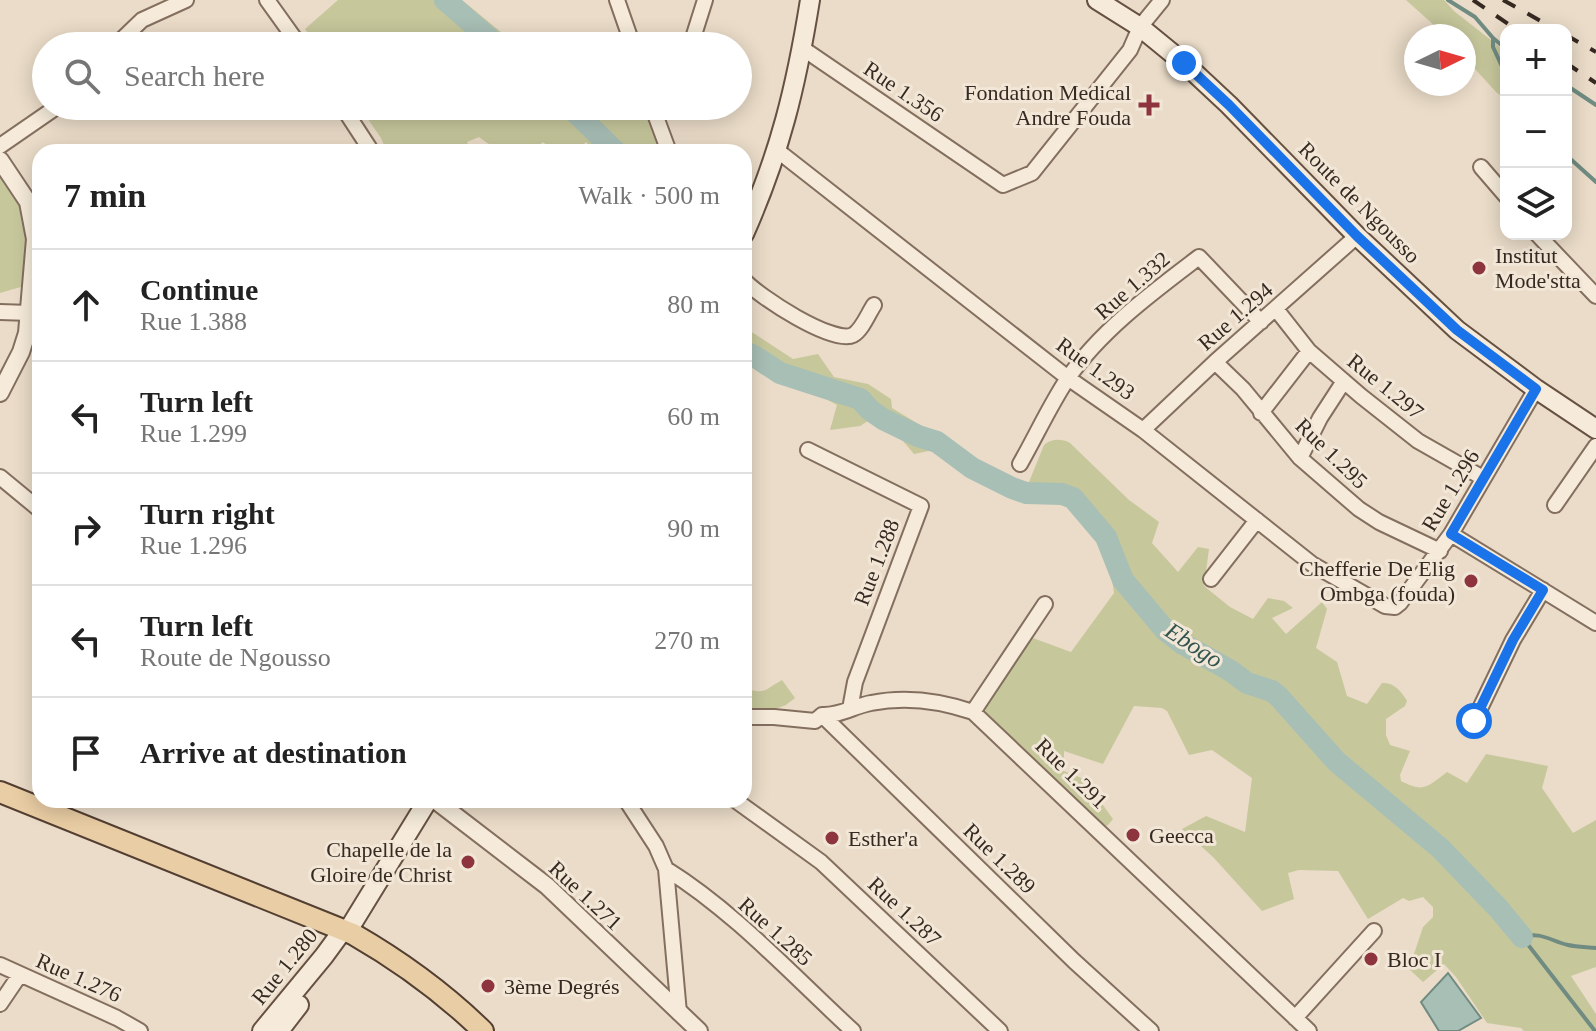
<!DOCTYPE html>
<meta charset="utf-8">
<style>
:root{--surface:#fff;--page:#f6f6f6;--text:#222;--muted:#767676;--line:#e0e0e0}
body{margin:0;font-family:Georgia,serif;background:var(--page);color:var(--text)}
.controls{position:absolute;right:24px;top:24px;display:grid;overflow:hidden;border-radius:16px;box-shadow:0 4px 20px #0003}
.controls button{width:72px;height:72px;display:grid;place-items:center;padding:0;border:0;border-bottom:2px solid var(--line);background:var(--surface);color:var(--text);font:40px sans-serif}
.compass{position:absolute;left:1404px;top:24px;width:72px;height:72px;border-radius:50%;background:var(--surface);box-shadow:0 4px 20px #0003;rotate:85deg}
.stop{position:absolute;width:24px;height:24px;margin:-18px;border:6px solid #1a73e8;border-radius:50%;background:#fff}
.stop.end{background:#1a73e8;border-color:#fff;box-shadow:0 2px 8px #0008}
.list{margin:0;padding:0;list-style:none}
h2{display:flex;justify-content:space-between;align-items:center;height:104px;margin:0;padding:0 32px;font-size:34px}
h2 small{font-size:26px;font-weight:400;color:var(--muted)}
.list li{display:grid;grid-template-columns:52px 1fr auto;gap:24px;align-items:center;box-sizing:border-box;height:112px;padding:0 32px;border-top:2px solid var(--line)}
.list b{display:block;font-size:30px;white-space:nowrap}
.list p{margin:0;font-size:26px;white-space:nowrap;color:var(--muted)}
.list em{font-size:26px;font-style:normal;color:var(--muted)}
.icon{flex:none;width:44px;height:44px;fill:none;stroke:currentColor;stroke-width:2;stroke-linecap:round;stroke-linejoin:round}
.map{position:relative;flex:none;width:1596px;height:1031px;overflow:hidden}
.search{position:absolute;background:var(--surface);box-shadow:0 4px 20px #0003;left:32px;top:32px;width:720px;height:88px;display:flex;align-items:center;gap:20px;box-sizing:border-box;padding:0 28px;border-radius:44px;color:var(--muted);font-size:30px}
.panel{position:absolute;background:var(--surface);box-shadow:0 4px 20px #0003;left:32px;top:144px;width:720px;height:664px;border-radius:24px}
.map>svg:first-child{display:block}
.green{fill:#c7c79c}
.water{fill:#a8bfb6;stroke:#708c82;stroke-width:2}
.lines{fill:none;stroke-linecap:round;stroke-linejoin:round}
.stream{stroke:#708c82;stroke-width:4}
.river{stroke:#a8bfb6;stroke-width:22}
.minor-casing{stroke:#846f5f;stroke-width:18}
.tertiary-casing{stroke:#846f5f;stroke-width:20}
.secondary-casing{stroke:#665042;stroke-width:22}
.primary-casing{stroke:#533e32;stroke-width:24}
.minor{stroke:#f6ebda;stroke-width:14}
.tertiary{stroke:#f6ebda;stroke-width:16}
.secondary{stroke:#f6ebda;stroke-width:18}
.primary{stroke:#e9cda4;stroke-width:20}
.rail{stroke:#362921;stroke-width:4;stroke-dasharray:14 14;stroke-linecap:butt}
.route{stroke:#1a73e8;stroke-width:10}
.poi-dot{fill:#8d343e;stroke:#f2e7d7;stroke-width:3}
.labels{text-anchor:middle;stroke-width:6;stroke-linejoin:round;paint-order:stroke}
.street-label{font-size:22px;fill:#362921;stroke:#f2e7d7}
.poi-label{font-size:22px;fill:#362921;stroke:#f2e7d7;text-anchor:start}
.water-label{font-size:24px;font-style:italic;fill:#32544f;stroke:#f2e7d7}
</style>
<div class="map">
<svg width="1596" height="1031" viewBox="0 0 1596 1031">
<rect width="100%" height="100%" fill="#eadcc8"/>
<!-- green -->
<path class="green" d="M338 0H462L518 46H317L305 29Z
M1406 0H1444L1454 11 1506 52V99L1497 93 1464 57V36H1446Z
M359 106H590L597 112 622 106H644L662 152H595L586 142 576 152H555L543 142C520 160 501 154 479 137L467 142 471 151 468 152H387L381 138Z
M0 170 23 201 29 230 24 286 0 293Z
M744 327 793 359 818 354 834 377 868 384 891 399 892 408 1011 480 1029 482 1044 445C1052 438 1062 439 1070 443L1129 500 1159 522 1152 543 1178 572 1198 547 1209 549 1204 586 1230 607 1253 619 1268 598 1284 601 1293 608 1272 618 1286 634 1322 602 1327 609 1316 648 1337 662 1347 696 1367 704 1382 683C1394 682 1402 692 1407 701L1405 706 1386 719V735L1390 745 1410 751 1400 775 1401 781C1424 793 1427 787 1447 772L1467 783 1486 754 1548 766 1542 788 1573 833 1596 820V967L1571 976 1596 1014V1031H1524L1521 1028 1487 1023 1456 977 1444 964 1423 982 1409 969 1423 927 1433 917V907L1423 897 1409 901 1403 898 1368 919 1338 871 1299 870 1288 873 1294 899 1262 911 1213 857 1182 829 1206 816 1245 832 1252 778 1212 750 1189 755 1167 711 1162 708 1134 706 1103 764 1064 751V771L1084 779 1113 819 1107 826 1097 821 977 710 975 694 1030 637 1071 652 1114 593 1109 558 1070 501 1013 496 989 487 938 449 914 454 892 428 868 421 860 426 830 430 837 405 772 369 744 358Z
M782 680 795 698 786 705 765 713V710L744 711V688C766 695 764 690 782 680Z"/>
<!-- water -->
<path class="water" d="M1448 973 1481 1018 1458 1031H1439L1421 1002Z"/>
<g class="lines">
<!-- stream -->
<path class="stream" d="M1448 0 1475 17 1493 38V47L1506 75
M1493 38 1506 49
M1566 85 1596 105
M1566 155 1596 182
M1595 1031 1522 937C1540 931 1551 941 1568 945 1577 947 1587 947 1596 948"/>
<!-- river -->
<path class="river" d="M445 0 498 46
M569 106 616 152
M744 352 754 356 780 373 860 399 870 410 883 419 918 436 937 442 972 468 1012 488 1026 493 1062 494 1073 498 1106 537 1123 580 1165 630 1183 644 1231 671 1247 683 1272 691 1279 697 1337 762 1440 848 1498 908 1522 937"/>
<defs>
<path id="minor" d="M267 0 300 46
M617 0 633 46
M693 38 705 0
M115 46 142 20 186 0
M802 48 1003 185 1032 173 1130 50 1140 27 1162 0
M342 106 372 152
M652 106 669 152
M0 146 58 106
M778 151 1068 378 1143 430 1312 564 1385 606 1395 607 1400 603 1451 534 1536 389
M1481 167 1506 196
M1537 234 1596 296
M744 280C758 296 833 345 853 335 862 330 868 314 874 305
M1276 309 1309 351 1361 396 1418 441 1483 478
M0 312 30 313
M1215 362 1243 389 1300 458 1359 509 1379 522 1440 551
M1261 413 1309 351
M1143 430 1215 362 1357 236
M808 450 921 506 855 682 850 709
M1300 458 1320 418 1344 381
M1020 464C1036 436 1050 405 1068 378 1101 330 1153 292 1199 257L1261 322
M0 477 40 510
M1555 505 1596 446
M1451 534 1596 623
M1211 579 1257 520
M973 712 1045 604
M822 715 1074 961 1151 1031
M744 717H774L815 721 822 715C840 716 854 706 871 703 905 696 941 701 973 712L1309 1031
M1474 721 1513 640 1543 590
M626 800 656 846 666 869 679 1013
M735 800 821 862 1000 1031
M666 869C735 912 793 976 853 1031
M0 965 117 1018 140 1031
M0 1004 19 976
M1295 1018 1374 931"/>
<path id="tertiary" d="M0 160 28 202 35 239 27 333 21 352 0 393
M435 800 547 886 699 1031"/>
<path id="secondary" d="M1097 0 1140 27 1184 63 1229 105 1357 236 1457 330 1536 389 1596 429
M744 234C780 153 796 87 810 0
M347 932 428 800
M262 1031 324 956 343 930
M279 1031 299 1005"/>
<path id="primary" d="M0 792 353 934C400 961 444 993 483 1031"/>
</defs>
<!-- minor casing -->
<use href="#minor" class="minor-casing"/>
<!-- tertiary casing -->
<use href="#tertiary" class="tertiary-casing"/>
<!-- secondary casing -->
<use href="#secondary" class="secondary-casing"/>
<!-- primary casing -->
<use href="#primary" class="primary-casing"/>
<!-- minor -->
<use href="#minor" class="minor"/>
<!-- tertiary -->
<use href="#tertiary" class="tertiary"/>
<!-- secondary -->
<use href="#secondary" class="secondary"/>
<!-- primary -->
<use href="#primary" class="primary"/>
<!-- rail -->
<path class="rail" d="M1473 0 1517 30
M1503 0 1557 30
M1566 35 1596 52
M1566 63 1596 83"/>
</g>
<g class="lines">
<!-- route -->
<path class="route" d="M1184 63 1229 105 1357 236 1457 330 1536 389 1451 534 1543 590 1513 640 1474 721"/>
</g>
<!-- markers -->
<g class="poi-dot">
<path d="M1145 93h8v8h8v8h-8v8h-8v-8h-8v-8h8z"/>
<circle cx="1479" cy="268" r="8"/>
<circle cx="1471" cy="581" r="8"/>
<circle cx="1133" cy="835" r="8"/>
<circle cx="832" cy="838" r="8"/>
<circle cx="468" cy="862" r="8"/>
<circle cx="1371" cy="959" r="8"/>
<circle cx="488" cy="986" r="8"/>
</g>
<g class="labels">
<!-- street labels -->
<g class="street-label">
<text transform="translate(904 91) rotate(34)" y="8">Rue 1.356</text>
<text transform="translate(1360 202) rotate(45)" y="8">Route de Ngousso</text>
<text transform="translate(1132 285) rotate(-41)" y="8">Rue 1.332</text>
<text transform="translate(1235 316) rotate(-41)" y="8">Rue 1.294</text>
<text transform="translate(1096 368) rotate(36)" y="8">Rue 1.293</text>
<text transform="translate(1386 386) rotate(39)" y="8">Rue 1.297</text>
<text transform="translate(1332 453) rotate(44)" y="8">Rue 1.295</text>
<text transform="translate(1450 490) rotate(-59)" y="8">Rue 1.296</text>
<text transform="translate(876 562) rotate(-69)" y="8">Rue 1.288</text>
<text transform="translate(1072 773) rotate(44)" y="8">Rue 1.291</text>
<text transform="translate(1000 858) rotate(44)" y="8">Rue 1.289</text>
<text transform="translate(586 895) rotate(43)" y="8">Rue 1.271</text>
<text transform="translate(905 911) rotate(43)" y="8">Rue 1.287</text>
<text transform="translate(776 931) rotate(42)" y="8">Rue 1.285</text>
<text transform="translate(284 966) rotate(-51)" y="8">Rue 1.280</text>
<text transform="translate(79 977) rotate(24)" y="8">Rue 1.276</text>
</g>
<!-- poi labels -->
<g class="poi-label">
<text x="1131" y="100" text-anchor="end">Fondation Medical<tspan x="1131" dy="25">Andre Fouda</tspan></text>
<text x="1495" y="263">Institut<tspan x="1495" dy="25">Mode'stta</tspan></text>
<text x="1455" y="576" text-anchor="end">Chefferie De Elig<tspan x="1455" dy="25">Ombga (fouda)</tspan></text>
<text x="1149" y="843">Geecca</text>
<text x="848" y="846">Esther'a</text>
<text x="452" y="857" text-anchor="end">Chapelle de la<tspan x="452" dy="25">Gloire de Christ</tspan></text>
<text x="1387" y="967">Bloc I</text>
<text x="504" y="994">3ème Degrés</text>
</g>
<!-- water labels -->
<g class="water-label">
<text transform="translate(1194 645) rotate(33)" y="8">Ebogo</text>
</g>
</g>
</svg>
<div class="controls">
<button>+</button>
<button>−</button>
<button><svg class="icon" aria-label="layers" viewBox="0 0 24 24"><path d="M12 4l9 5-9 5-9-5zM3 14l9 5 9-5"/></svg></button>
</div>
<svg class="compass" viewBox="-18 -18 36 36"><path d="M0-13l5 13h-10z" fill="#e53935"/><path d="M0 13l5-13h-10z" fill="#767676"/></svg>
<div class="stop" style="left:1474px;top:721px"></div>
<div class="stop end" style="left:1184px;top:63px"></div>
<div class="search"><svg class="icon" aria-label="search" viewBox="0 0 24 24"><circle cx="10" cy="10" r="6"/><path d="M15 15l6 6"/></svg>Search here</div>
<section class="panel">
<h2>7 min<small>Walk · 500 m</small></h2>
<ul class="list">
<li><svg class="icon" aria-label="ahead" viewBox="0 0 24 24"><path d="M12 20V5M6 11l6-6 6 6"/></svg><div><b>Continue</b><p>Rue 1.388</p></div><em>80 m</em></li>
<li><svg class="icon" aria-label="left" viewBox="0 0 24 24"><path d="M17 20v-9H6M10 6l-5 5 5 5"/></svg><div><b>Turn left</b><p>Rue 1.299</p></div><em>60 m</em></li>
<li><svg class="icon" aria-label="right" viewBox="0 0 24 24"><path d="M7 20v-9h11M14 6l5 5-5 5"/></svg><div><b>Turn right</b><p>Rue 1.296</p></div><em>90 m</em></li>
<li><svg class="icon" aria-label="left" viewBox="0 0 24 24"><path d="M17 20v-9H6M10 6l-5 5 5 5"/></svg><div><b>Turn left</b><p>Route de Ngousso</p></div><em>270 m</em></li>
<li><svg class="icon" aria-label="arrive" viewBox="0 0 24 24"><path d="M6 21V4h12l-3 4 3 4H6"/></svg><div><b>Arrive at destination</b></div></li>
</ul>
</section>
</div>
